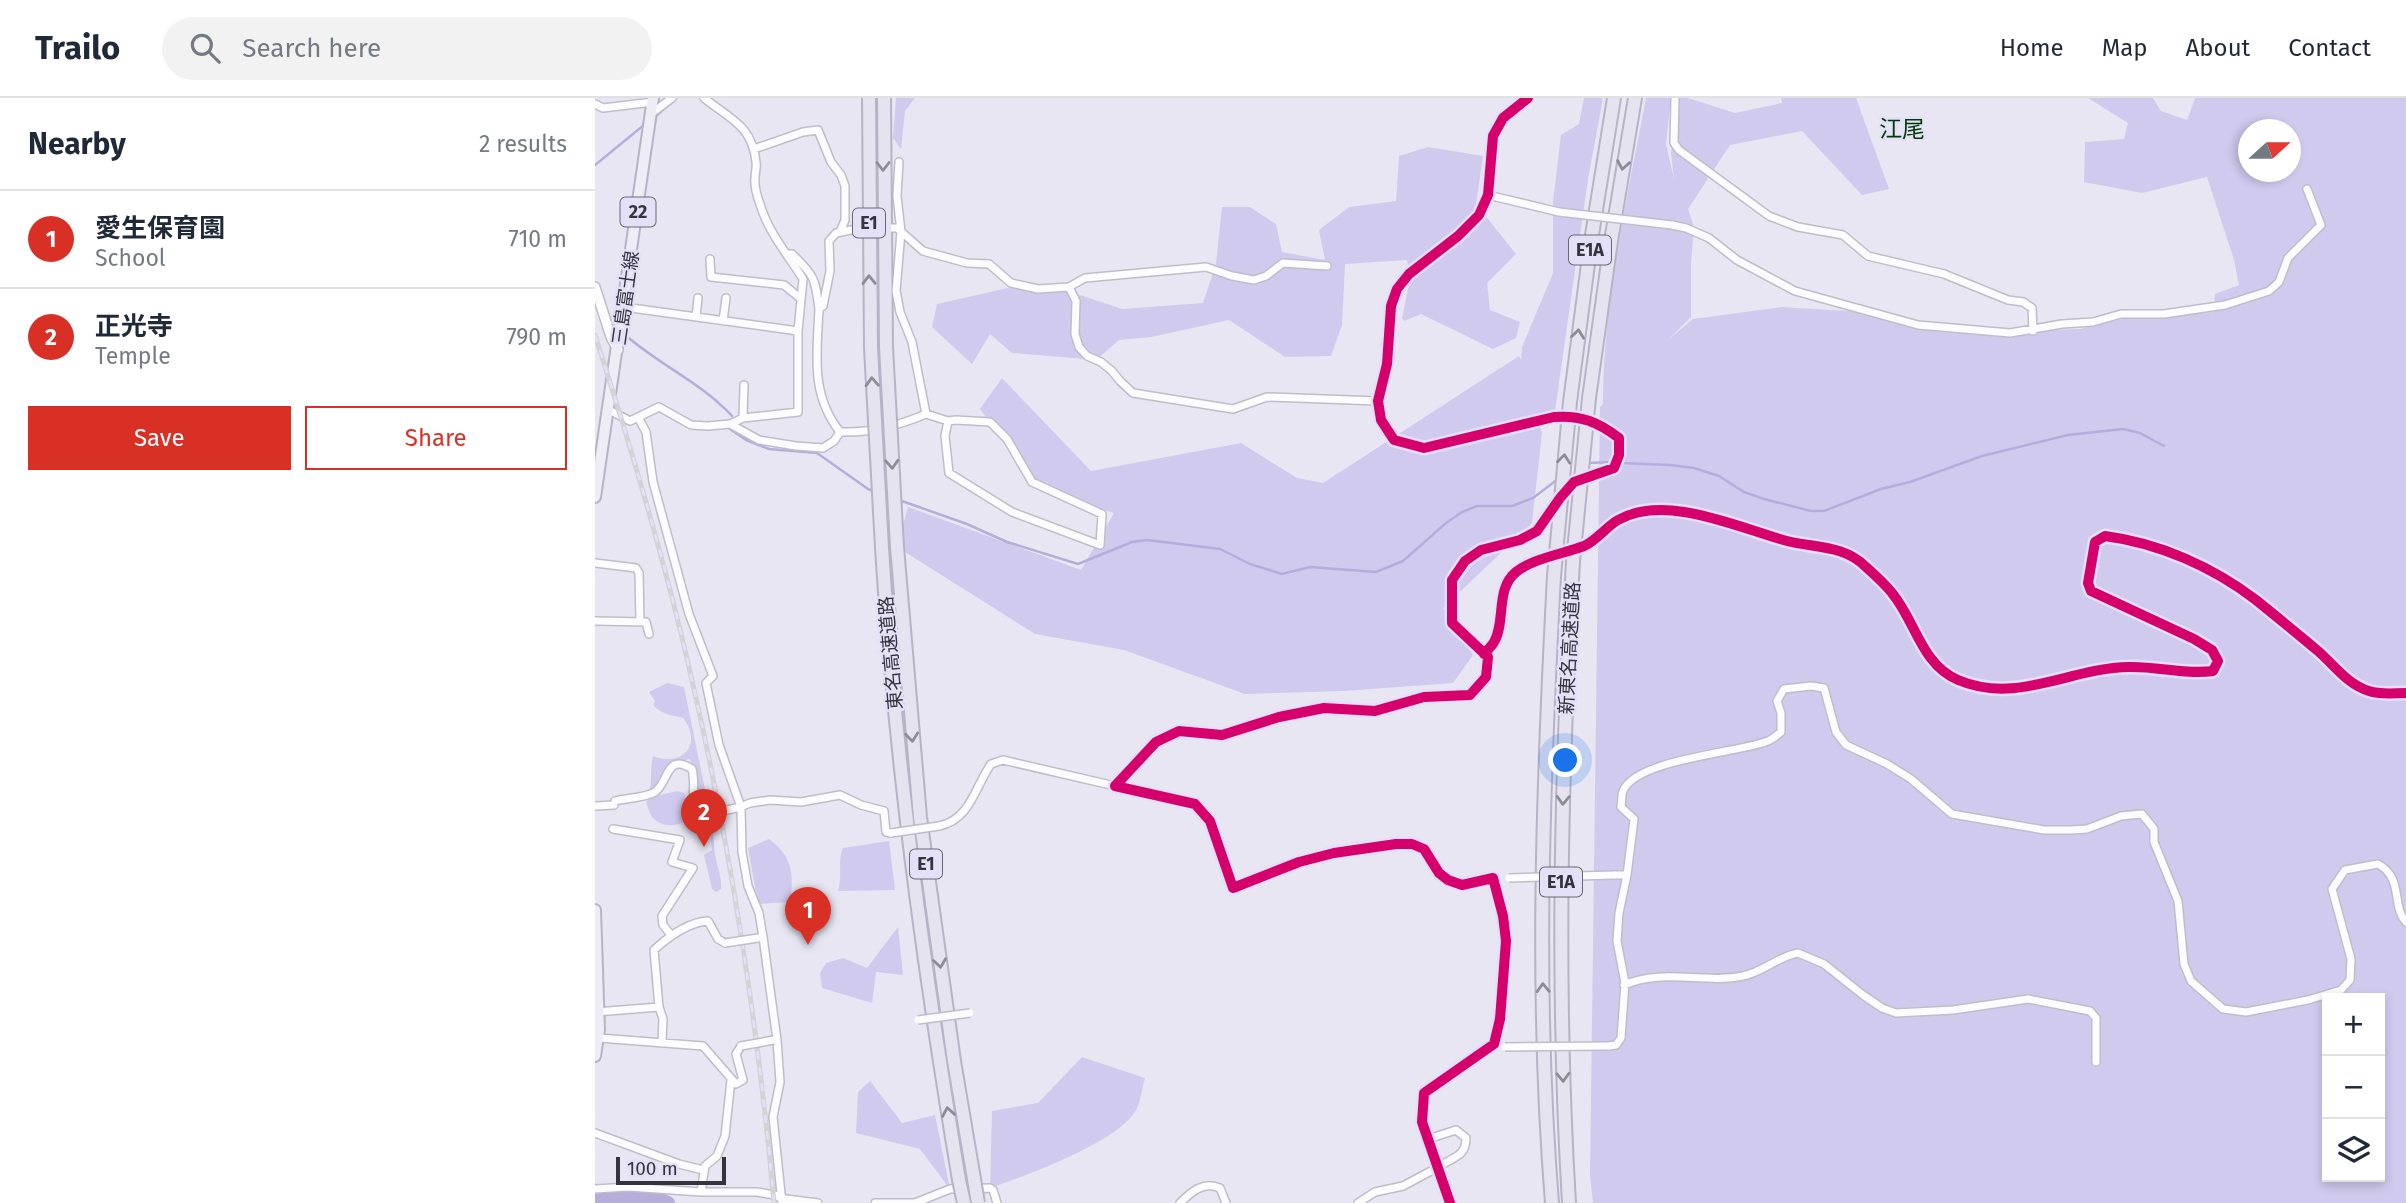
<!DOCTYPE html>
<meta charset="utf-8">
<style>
:root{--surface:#fff;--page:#f2f2f3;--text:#1f2937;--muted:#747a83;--line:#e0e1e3;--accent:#d93025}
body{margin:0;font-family:"Fira Sans","Noto Sans JP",sans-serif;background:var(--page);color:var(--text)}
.controls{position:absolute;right:21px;bottom:21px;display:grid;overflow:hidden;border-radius:0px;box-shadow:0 4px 10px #0003}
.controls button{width:63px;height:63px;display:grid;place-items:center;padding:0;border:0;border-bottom:2px solid var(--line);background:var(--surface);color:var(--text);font:35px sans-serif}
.compass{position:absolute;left:1643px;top:21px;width:63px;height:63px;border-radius:50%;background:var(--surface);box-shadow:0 4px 10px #0003;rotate:69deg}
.scale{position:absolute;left:21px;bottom:18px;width:110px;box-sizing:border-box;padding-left:7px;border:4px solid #35343d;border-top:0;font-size:19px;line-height:24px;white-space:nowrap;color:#35343d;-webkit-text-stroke:5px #e4e0f8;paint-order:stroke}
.you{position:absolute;left:971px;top:663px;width:24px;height:24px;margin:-18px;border:5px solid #fff;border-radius:50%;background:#1a73e8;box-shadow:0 0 0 10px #1a73e833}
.badge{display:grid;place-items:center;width:46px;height:46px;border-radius:50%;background:var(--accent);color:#fff;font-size:23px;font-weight:700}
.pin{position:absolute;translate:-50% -58px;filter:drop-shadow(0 2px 4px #0008)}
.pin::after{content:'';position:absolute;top:37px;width:24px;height:21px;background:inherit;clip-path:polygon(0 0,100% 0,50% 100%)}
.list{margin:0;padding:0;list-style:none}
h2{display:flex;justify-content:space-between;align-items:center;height:91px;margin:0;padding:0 28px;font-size:30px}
h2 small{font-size:23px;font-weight:400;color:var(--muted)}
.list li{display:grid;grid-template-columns:46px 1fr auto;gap:21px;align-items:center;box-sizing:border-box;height:98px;padding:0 28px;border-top:2px solid var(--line)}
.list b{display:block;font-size:26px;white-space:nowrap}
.list p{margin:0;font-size:23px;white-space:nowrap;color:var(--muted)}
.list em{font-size:23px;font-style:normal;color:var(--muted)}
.actions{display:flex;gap:14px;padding:21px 28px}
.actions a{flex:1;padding:16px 0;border:2px solid var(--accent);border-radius:0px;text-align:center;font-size:24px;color:var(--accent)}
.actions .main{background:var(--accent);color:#fff}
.icon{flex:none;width:38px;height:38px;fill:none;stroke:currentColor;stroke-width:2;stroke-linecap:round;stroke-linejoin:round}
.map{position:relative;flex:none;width:1811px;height:1105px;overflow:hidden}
header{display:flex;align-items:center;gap:42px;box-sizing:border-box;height:98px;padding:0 35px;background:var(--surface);border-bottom:2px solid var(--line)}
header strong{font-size:33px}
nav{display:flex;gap:38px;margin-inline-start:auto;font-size:24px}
.search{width:490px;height:63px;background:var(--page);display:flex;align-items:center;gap:18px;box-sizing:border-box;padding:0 24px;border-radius:38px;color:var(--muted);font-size:26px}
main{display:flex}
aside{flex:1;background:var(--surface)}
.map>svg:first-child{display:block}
.green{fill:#d1caef;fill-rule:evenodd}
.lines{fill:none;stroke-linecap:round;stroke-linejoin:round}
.stream{stroke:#b6addb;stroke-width:2.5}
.river{stroke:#b6addb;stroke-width:14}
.minor-tunnel{stroke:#c4c2ce;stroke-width:7;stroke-dasharray:7 3.5;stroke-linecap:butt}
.minor-casing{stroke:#bfbdc7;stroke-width:10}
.tertiary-casing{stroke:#bfbdc7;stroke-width:12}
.primary-casing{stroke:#b7b3c5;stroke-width:14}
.motorway-casing{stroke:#b7b3c5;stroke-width:16}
.minor{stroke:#fcfbfd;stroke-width:7}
.tertiary{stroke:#fcfbfd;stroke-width:9}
.primary{stroke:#eeecf5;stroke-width:10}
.motorway{stroke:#e5e3ef;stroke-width:12}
.rail-casing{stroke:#d3d2d6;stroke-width:5}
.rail{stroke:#e4e0f8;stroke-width:2.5;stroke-dasharray:8;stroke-linecap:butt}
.minor-bridge-casing{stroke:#bfbdc7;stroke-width:10;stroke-linecap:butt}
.motorway-bridge-casing{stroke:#b7b3c5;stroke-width:16;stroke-linecap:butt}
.minor-bridge{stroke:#fcfbfd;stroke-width:7}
.motorway-bridge{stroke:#e5e3ef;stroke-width:12}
.cycleway-casing{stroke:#e4e0f8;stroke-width:15}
.cycleway{stroke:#d6006c;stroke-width:10}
.oneway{stroke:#8d8c96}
.labels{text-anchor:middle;stroke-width:5;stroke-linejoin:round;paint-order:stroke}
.shield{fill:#e4e0f8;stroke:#6a6875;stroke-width:2}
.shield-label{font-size:18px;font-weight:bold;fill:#35343d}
.street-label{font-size:19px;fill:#35343d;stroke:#e4e0f8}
.quarter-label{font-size:23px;fill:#003903;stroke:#e4e0f8}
</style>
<header>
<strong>Trailo</strong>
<div class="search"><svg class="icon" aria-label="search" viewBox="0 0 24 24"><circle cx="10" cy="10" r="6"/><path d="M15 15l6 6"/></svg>Search here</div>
<nav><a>Home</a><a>Map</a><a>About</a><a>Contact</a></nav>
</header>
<main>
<aside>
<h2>Nearby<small>2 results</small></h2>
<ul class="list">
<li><span class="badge">1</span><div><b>愛生保育園</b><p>School</p></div><em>710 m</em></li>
<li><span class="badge">2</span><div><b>正光寺</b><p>Temple</p></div><em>790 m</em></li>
</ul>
<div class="actions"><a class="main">Save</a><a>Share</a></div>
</aside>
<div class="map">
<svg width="1811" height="1105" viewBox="0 0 1811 1105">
<rect width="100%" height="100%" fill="#e8e6f2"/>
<!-- green -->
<path class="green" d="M301 0H320L310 13 306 51 298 40Z
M989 0H1008L993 81 960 313 943 320 947 335 937 425 848 510 878 557 858 585 749 593 650 596 529 552 440 536 302 449 313 409 486 472 519 415 446 390 385 311 407 280 496 373 646 345 702 380 728 385 924 258 926 262 927 249 958 175V104L966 37 984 26Z
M1051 0H1093L1140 15 1187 5 1186 0H1261L1294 91 1267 97 1207 33 1135 47 1093 111 1099 129 1096 165V219L1074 241 1098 221 1186 209 1271 214 1368 234 1485 231 1528 221 1619 214 1620 196 1644 187 1639 162 1612 79 1547 95 1489 84 1490 44 1529 41 1533 25 1493 0H1558L1566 13 1592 22 1600 0H1811V1105H998L995 1077 1005 309 1008 306C1008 203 1032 101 1051 0ZM1085 3 1076 55 1079 81 1071 46 1075 8ZM1654 32H1696V74H1654ZM1732 900H1785V1079H1732Z
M833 49 888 58 881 106 921 156 892 185 895 212 925 224 921 240 898 251 826 216 809 223 807 220 815 182 812 162 750 166 747 227 736 258 690 259 634 222 556 239 524 242 501 262 417 255 395 236 377 266 337 229 342 206 413 190 476 194 527 211 608 205 621 166 627 109H655L681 126 687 154 730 162 724 132 754 109 801 103 804 58Z
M72 585 89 589 114 711 101 716 99 696 101 671 94 661 71 668 59 692H55C57 680 55 670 58 658 88 670 108 645 88 620 76 617 66 616 58 607L60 603 54 594Z
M82 693 89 695 94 713 91 723C82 729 66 729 58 720 55 717 53 709 51 704L56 699Z
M107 723 115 725C120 737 118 749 121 761 123 772 127 779 126 791L121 794 117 791 109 757 117 752 115 736 108 730 101 729 100 726Z
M174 741C198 759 199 776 195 804L165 806 161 795 153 750Z
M294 743 300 792 243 793C248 777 242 763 248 750Z
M303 829 308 877 281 874 277 905 227 890 225 875 231 865 248 860 272 870Z
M487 959 550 980C547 990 546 1003 541 1012 524 1044 430 1078 395 1090L397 1013 443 1005Z
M275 983 307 1025 340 1017 355 1091 325 1051 261 1035 263 994Z"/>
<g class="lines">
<!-- stream -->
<path class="stream" d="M60 19 81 0
M0 67 49 27
M28 235C62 266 106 284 137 318
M135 331 151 342 174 351 222 355 273 391 281 394
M993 365 1017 364
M1024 365 1075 367 1099 370 1124 378 1149 394 1169 401 1216 413H1229L1286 391 1315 384 1387 358 1473 337 1528 331 1545 335 1569 348
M304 402 372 426 412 444 483 466 537 444 552 442 625 451 655 466 687 476 715 469 781 474 808 463 851 425 867 414 882 408H917L938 400 963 381"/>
<!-- river -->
<path class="river" d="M0 1099H58L73 1105"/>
<!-- minor-tunnel -->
<path class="minor-tunnel" d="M261 131 292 130"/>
<defs>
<path id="minor" d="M1080 1 1079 45 1084 52 1174 118 1203 129 1248 137 1273 158 1349 176 1413 202 1428 204 1437 210 1438 233
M0 6 8 10 58 4
M57 15 77 0
M159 51 208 34 223 32 236 64 246 77 250 88V122L245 134
M304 64 302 98 306 134 301 193 305 214 317 244 331 316 353 323 361 322 395 324 412 341 437 384 507 416 505 447 417 414 354 375 350 338 353 323
M893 97 964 114
M1077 127 1091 130 1114 140 1142 162 1200 193 1323 227 1415 235 1467 226 1498 224 1526 216H1569L1630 207 1674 193 1684 184 1693 160 1726 127 1712 91
M295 130H302L328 153 372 165 394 166 416 185 443 191 474 189 490 180 611 169 637 178 659 182 671 178 688 165 732 168
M261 131 241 135 234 143 235 173 228 208 224 211C222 256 215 296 245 334 277 335 302 328 331 316
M193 156H197C220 178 220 180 224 211
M115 161 116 179 189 187 205 200
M474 189 481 203 480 236 484 249 492 258 506 264 517 273 525 283 538 295 638 311 672 299 783 303
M29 209 203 233
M101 219 103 200
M128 223 131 200
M14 312 35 323 64 309 96 327 113 328 135 326 148 320 203 314V233L208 181C193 157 173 134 165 106 162 98 159 88 160 80 160 74 162 69 161 64 157 27 135 21 109 0
M43 319 51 334 58 384 94 516 118 578 111 585 124 647 146 709 147 754 153 788 164 815 168 839 182 942 185 984 178 1019 187 1105
M148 320 149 287
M135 326 164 342 201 348 228 350 239 343 245 334
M0 465 41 470 44 475 45 524
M0 523 51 524 54 536
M889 556C892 552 897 548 899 544 911 524 900 491 921 474 939 460 968 456 989 448 1002 442 1011 429 1023 422 1071 395 1144 430 1192 443 1220 450 1249 447 1271 469 1280 477 1290 486 1297 495 1321 524 1326 566 1363 582 1422 607 1474 570 1534 569 1562 568 1590 577 1618 573L1623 563 1617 552 1599 541 1496 493 1493 485 1500 444 1510 438C1564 445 1618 469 1661 502 1682 519 1703 536 1723 553 1739 567 1753 587 1774 593 1786 597 1799 595 1811 595
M20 703C32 700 50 700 60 694 74 684 71 654 97 671 101 686 96 701 100 716L105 718
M0 708 19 707
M143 710 155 705 175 702 206 704 245 697 266 707 289 713 291 734 296 735
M344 728C375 722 380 689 396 666L408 662 520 688
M18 731 85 742 77 764 98 770 67 818 68 827 76 837
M1032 777 1039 721 1026 709C1027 705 1026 698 1028 693 1041 661 1143 655 1173 643 1178 641 1182 637 1186 634V615L1182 603 1189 591 1216 588 1229 590 1241 634 1251 647 1292 666 1316 681 1357 716 1449 732H1476L1492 731 1526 718 1547 716 1559 731V744L1583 803 1589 866 1596 883 1628 911 1651 914 1713 902 1746 892 1755 882 1756 861 1737 791 1750 772 1783 766C1809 780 1796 808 1811 824
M1029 887C1067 870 1109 886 1148 878 1168 874 1184 858 1203 855L1229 866 1268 897 1287 910 1301 915 1358 912 1433 901 1495 913 1501 920V964
M1 914 64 909
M4 940 108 948 141 986 148 982 141 956 146 948
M67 945 68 921 64 909 59 852C73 839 94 824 113 823L123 841 130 845
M1014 948 1021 947 1026 940 1030 885 1022 843 1024 815 1032 777H1019
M0 1035 84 1066 108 1072
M833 1041 861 1032 871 1040C871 1056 862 1058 850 1065
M0 1091 33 1089 106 1094H162L180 1097 194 1105
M106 1094 110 1068 122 1058 130 1038 136 982
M191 1101 223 1105
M280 1105H320L355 1091 395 1090 398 1092 402 1105
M585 1105C597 1093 609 1083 625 1090L631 1105
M763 1105 780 1094 808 1088 836 1073"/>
<path id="tertiary" d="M0 189 16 239 23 252
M855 1105 827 1024 829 995 899 946 905 921 911 843 908 818 898 780 867 787 853 782 844 775 829 751 817 746H801L739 755 704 764 638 790 615 723 600 706 520 688 561 644 584 633 627 637 684 619 729 610 780 613 829 599 875 597 891 579 893 559 857 525V482L870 463 886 452 925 442 942 433 965 400 979 384 1019 370 1024 357V340C1003 324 986 317 959 319L829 350 799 342 786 322 783 303 792 266 796 208 802 191 814 176 863 138 884 117 893 97 898 38 908 20 933 0"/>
<path id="primary" d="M0 399 58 0
M0 812 4 932 0 958"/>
<path id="motorway" d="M274 0 276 250
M289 0 291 249
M994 300 1016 143 1040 0
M975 304 996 143 1019 0
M302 449 325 719 359 963 379 1081
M287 450C300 662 329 872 364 1082
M957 1105C940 896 948 687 959 478
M974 1105C961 891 966 677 978 463"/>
</defs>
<!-- minor casing -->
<use href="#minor" class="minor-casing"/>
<!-- tertiary casing -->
<use href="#tertiary" class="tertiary-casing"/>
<!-- primary casing -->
<use href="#primary" class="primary-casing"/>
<!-- motorway casing -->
<use href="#motorway" class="motorway-casing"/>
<!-- minor -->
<use href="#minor" class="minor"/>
<!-- tertiary -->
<use href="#tertiary" class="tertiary"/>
<!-- primary -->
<use href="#primary" class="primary"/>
<!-- motorway -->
<use href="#motorway" class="motorway"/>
<defs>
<path id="rail" d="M0 237C36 349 70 463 96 578 136 751 163 928 179 1105"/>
</defs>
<!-- rail casing -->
<use href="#rail" class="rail-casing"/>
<!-- rail -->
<use href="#rail" class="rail"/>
<defs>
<path id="minor-bridge" d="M964 114 1077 127
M105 718 141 710
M296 735 344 728
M914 780 1019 777
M130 845 163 840
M323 922 375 915
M146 948 179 942
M910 949 1014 948"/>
<path id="motorway-bridge" d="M291 249 302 449
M276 250 287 450
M978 463 994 300
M959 478 975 304
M379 1081 383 1105
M364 1082 369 1105"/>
</defs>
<!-- minor-bridge casing -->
<use href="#minor-bridge" class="minor-bridge-casing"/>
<!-- motorway-bridge casing -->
<use href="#motorway-bridge" class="motorway-bridge-casing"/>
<!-- minor-bridge -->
<use href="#minor-bridge" class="minor-bridge"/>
<!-- motorway-bridge -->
<use href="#motorway-bridge" class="motorway-bridge"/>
<defs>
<path id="cycleway" d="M889 556C892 552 897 548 899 544 911 524 900 491 921 474 939 460 968 456 989 448 1002 442 1011 429 1023 422 1071 395 1144 430 1192 443 1220 450 1249 447 1271 469 1280 477 1290 486 1297 495 1321 524 1326 566 1363 582 1422 607 1474 570 1534 569 1562 568 1590 577 1618 573L1623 563 1617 552 1599 541 1496 493 1493 485 1500 444 1510 438C1564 445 1618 469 1661 502 1682 519 1703 536 1723 553 1739 567 1753 587 1774 593 1786 597 1799 595 1811 595
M855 1105 827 1024 829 995 899 946 905 921 911 843 908 818 898 780 867 787 853 782 844 775 829 751 817 746H801L739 755 704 764 638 790 615 723 600 706 520 688 561 644 584 633 627 637 684 619 729 610 780 613 829 599 875 597 891 579 893 559 857 525V482L870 463 886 452 925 442 942 433 965 400 979 384 1019 370 1024 357V340C1003 324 986 317 959 319L829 350 799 342 786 322 783 303 792 266 796 208 802 191 814 176 863 138 884 117 893 97 898 38 908 20 933 0"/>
</defs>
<!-- cycleway casing -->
<use href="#cycleway" class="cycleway-casing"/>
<!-- cycleway -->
<use href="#cycleway" class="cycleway"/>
</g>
<!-- one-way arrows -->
<defs><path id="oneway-chevron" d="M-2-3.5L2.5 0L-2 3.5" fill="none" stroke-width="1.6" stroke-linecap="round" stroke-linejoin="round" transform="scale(1.75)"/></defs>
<g class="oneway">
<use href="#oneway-chevron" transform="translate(1028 67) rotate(100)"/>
<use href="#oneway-chevron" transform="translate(288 68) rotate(90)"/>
<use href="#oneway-chevron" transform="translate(274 182) rotate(-91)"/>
<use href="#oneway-chevron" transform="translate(983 236) rotate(-83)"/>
<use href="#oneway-chevron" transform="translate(277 284) rotate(-93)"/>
<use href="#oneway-chevron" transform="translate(969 361) rotate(-84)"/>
<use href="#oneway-chevron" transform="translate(297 366) rotate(87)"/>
<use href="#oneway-chevron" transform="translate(317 639) rotate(84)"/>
<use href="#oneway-chevron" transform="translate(968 702) rotate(92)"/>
<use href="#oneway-chevron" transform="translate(345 865) rotate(82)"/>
<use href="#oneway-chevron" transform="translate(948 890) rotate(-92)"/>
<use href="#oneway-chevron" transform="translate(968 979) rotate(88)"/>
<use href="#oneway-chevron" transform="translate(353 1014) rotate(-100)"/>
</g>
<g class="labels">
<!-- shield labels -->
<g class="shield">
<rect x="25.5" y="99.5" width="35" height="29" rx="5"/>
<rect x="258" y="110.5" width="32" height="29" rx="5"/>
<rect x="974" y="137.5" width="42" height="29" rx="5"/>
<rect x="315" y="751.5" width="32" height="29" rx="5"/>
<rect x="945" y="769.5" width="42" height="29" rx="5"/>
</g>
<g class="shield-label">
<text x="43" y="120">22</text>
<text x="274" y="131">E1</text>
<text x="995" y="158">E1A</text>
<text x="331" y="772">E1</text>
<text x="966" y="790">E1A</text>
</g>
<!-- street labels -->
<g class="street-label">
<text transform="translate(30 200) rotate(-82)" y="7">三島富士線</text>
<text transform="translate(974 550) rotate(-87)" y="7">新東名高速道路</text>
<text transform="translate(295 555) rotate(-95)" y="7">東名高速道路</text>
</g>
<!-- quarter labels -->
<g class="quarter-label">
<text x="1307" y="39">江尾</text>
</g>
</g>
</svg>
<div class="controls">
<button>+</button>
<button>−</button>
<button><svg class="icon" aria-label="layers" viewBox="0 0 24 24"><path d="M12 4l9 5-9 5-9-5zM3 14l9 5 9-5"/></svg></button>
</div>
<svg class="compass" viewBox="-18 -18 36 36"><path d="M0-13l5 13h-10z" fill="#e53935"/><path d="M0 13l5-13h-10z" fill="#747a83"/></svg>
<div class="scale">100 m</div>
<div class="you"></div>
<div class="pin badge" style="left:213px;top:847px">1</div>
<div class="pin badge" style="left:109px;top:749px">2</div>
</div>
</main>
